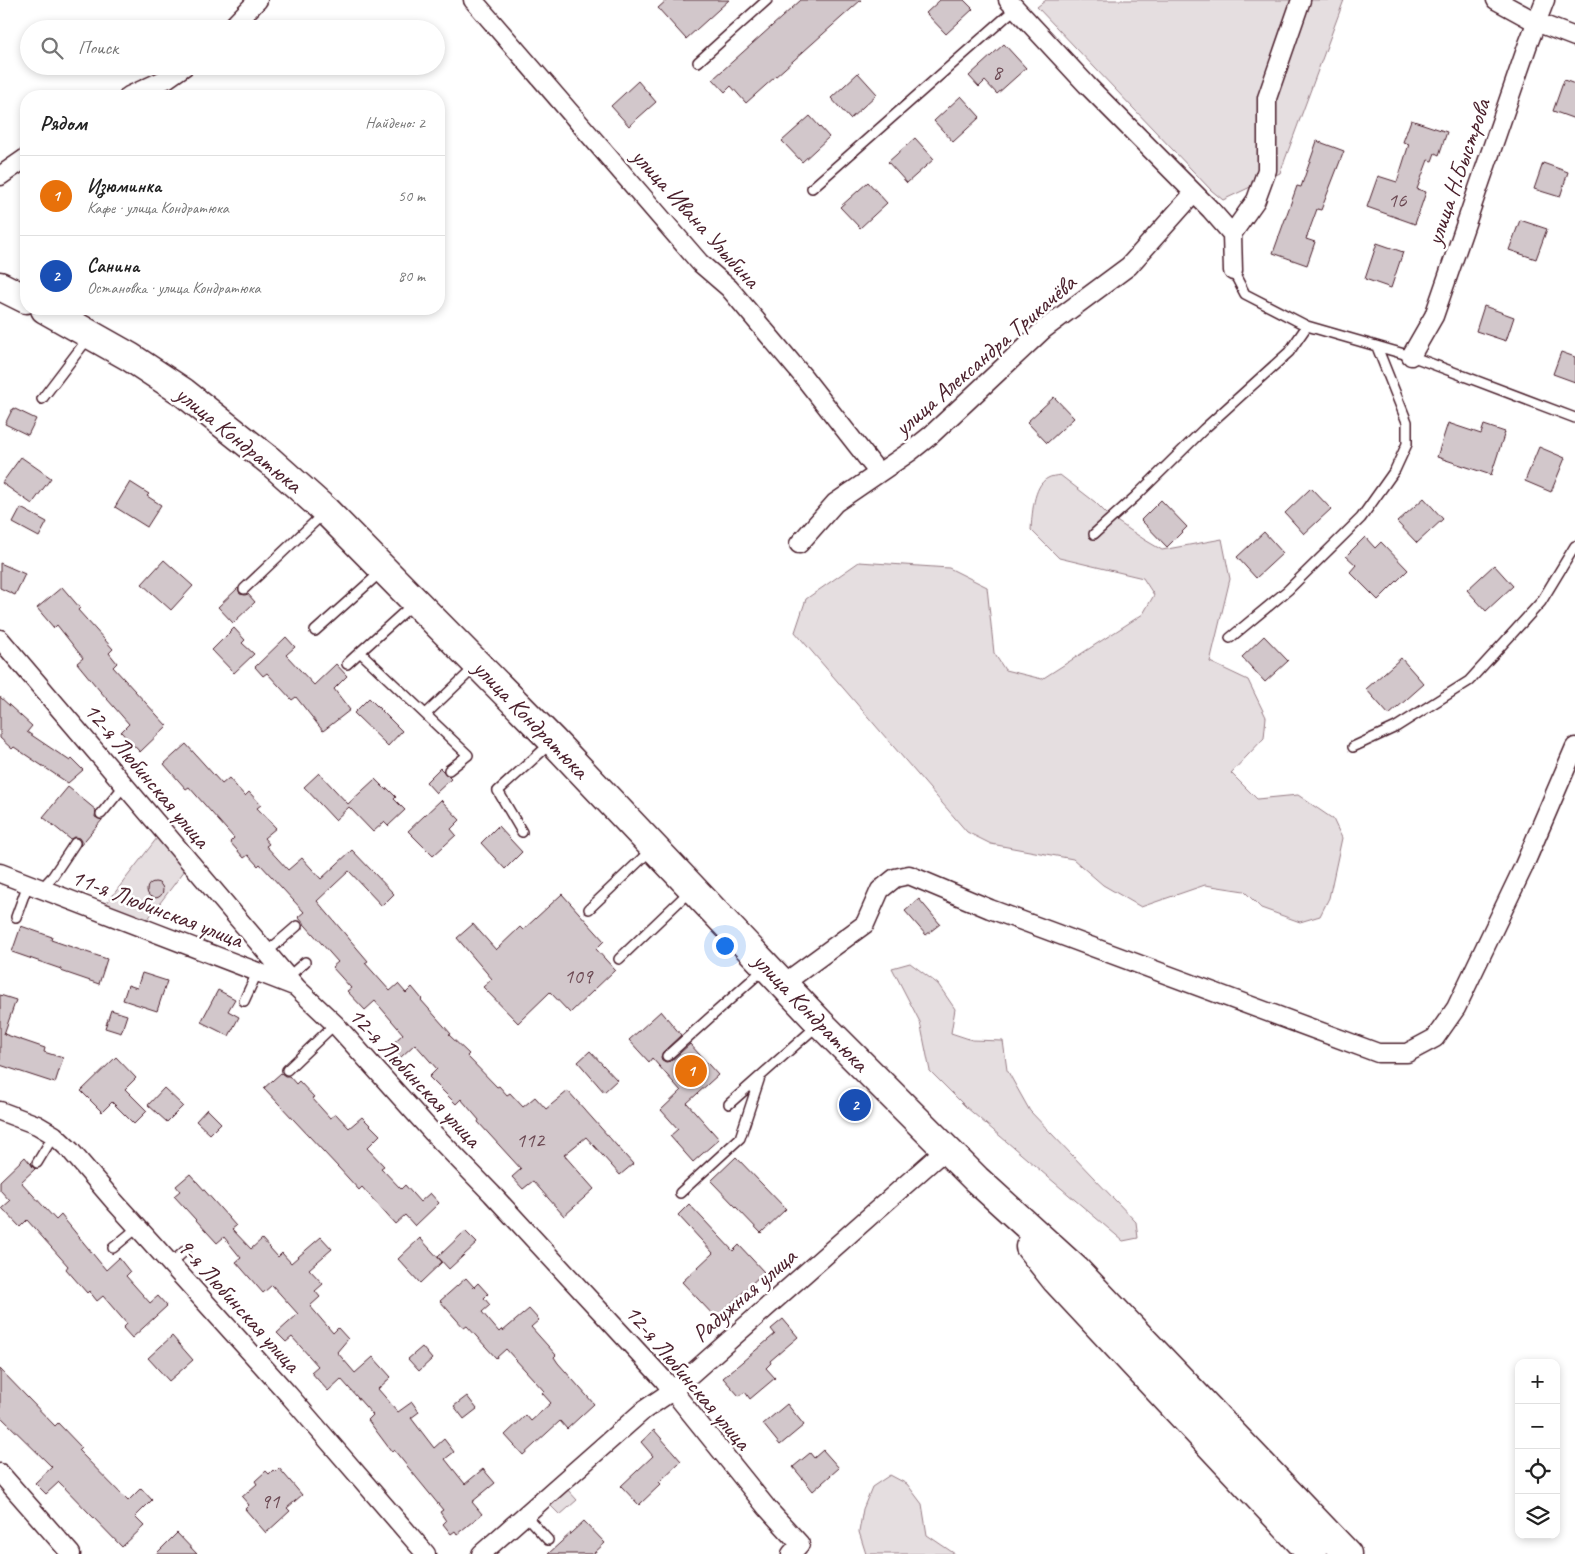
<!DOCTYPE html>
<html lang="ru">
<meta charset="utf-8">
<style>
:root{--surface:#fff;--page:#f6f6f6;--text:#222;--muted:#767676;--line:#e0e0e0;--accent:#c8321e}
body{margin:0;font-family:Caveat,sans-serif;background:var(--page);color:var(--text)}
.controls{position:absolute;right:15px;bottom:15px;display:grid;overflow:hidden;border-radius:10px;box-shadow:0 2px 8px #0003}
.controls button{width:45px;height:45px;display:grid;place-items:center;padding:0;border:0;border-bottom:1px solid var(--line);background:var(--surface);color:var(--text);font:25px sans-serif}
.you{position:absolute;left:724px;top:945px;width:18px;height:18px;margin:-12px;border:4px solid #fff;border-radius:50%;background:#1a73e8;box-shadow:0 0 0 8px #1a73e833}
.badge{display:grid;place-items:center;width:32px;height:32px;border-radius:50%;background:var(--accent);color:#fff;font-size:16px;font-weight:700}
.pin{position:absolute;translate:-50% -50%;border:2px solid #fff;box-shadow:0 1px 5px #0006}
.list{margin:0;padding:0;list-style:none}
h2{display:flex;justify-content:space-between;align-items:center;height:65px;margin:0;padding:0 20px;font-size:21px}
h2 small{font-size:16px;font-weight:400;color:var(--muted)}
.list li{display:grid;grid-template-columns:32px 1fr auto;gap:15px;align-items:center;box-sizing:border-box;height:80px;padding:0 20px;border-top:1px solid var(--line)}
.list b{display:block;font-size:19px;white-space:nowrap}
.list p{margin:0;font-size:16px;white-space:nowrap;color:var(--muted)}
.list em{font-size:16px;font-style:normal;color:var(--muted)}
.icon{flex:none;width:28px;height:28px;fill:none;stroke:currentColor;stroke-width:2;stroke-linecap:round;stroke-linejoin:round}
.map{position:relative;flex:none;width:1575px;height:1554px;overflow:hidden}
.search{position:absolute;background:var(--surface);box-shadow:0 2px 8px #0003;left:20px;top:20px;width:425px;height:55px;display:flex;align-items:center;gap:12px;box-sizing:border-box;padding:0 18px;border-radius:28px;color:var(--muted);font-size:19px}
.panel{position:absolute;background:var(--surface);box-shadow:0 2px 8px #0003;left:20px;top:90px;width:425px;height:225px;border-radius:20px}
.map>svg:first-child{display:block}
.green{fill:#e5dee0;stroke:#987e86}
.building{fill:#d2c7cb;stroke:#4a1f2b}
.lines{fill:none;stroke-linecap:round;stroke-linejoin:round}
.lane-casing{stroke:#4a1f2b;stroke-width:12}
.street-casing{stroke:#4a1f2b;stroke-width:21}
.primary-casing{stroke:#4a1f2b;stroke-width:31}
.lane{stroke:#fff;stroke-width:9}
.street{stroke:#fff;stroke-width:18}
.primary{stroke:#fff;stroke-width:28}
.labels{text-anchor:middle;stroke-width:5;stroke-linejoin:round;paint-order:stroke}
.number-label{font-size:21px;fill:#6c4953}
.street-label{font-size:24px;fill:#4a1f2b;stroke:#fff}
</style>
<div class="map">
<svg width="1575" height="1554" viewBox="0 0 1575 1554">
<rect width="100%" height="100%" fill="#fff"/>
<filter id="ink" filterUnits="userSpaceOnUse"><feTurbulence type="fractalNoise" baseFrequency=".02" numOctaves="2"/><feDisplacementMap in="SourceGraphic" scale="10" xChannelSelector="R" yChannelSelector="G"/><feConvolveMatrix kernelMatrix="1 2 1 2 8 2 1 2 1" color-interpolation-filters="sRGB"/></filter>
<g filter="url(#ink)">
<!-- green -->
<path class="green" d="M1046 0H1344L1280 173 1223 200 1211 190 1037 7Z
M1060 475 1095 502 1109 516 1145 540 1162 550 1222 539 1230 579 1210 662 1248 680 1266 717 1264 738 1231 773 1257 799 1298 795 1333 819 1342 838 1329 898 1320 916 1300 922 1261 908 1244 891 1205 885 1141 907 1103 885 1073 859 991 844 967 832 795 632 806 599 859 562 949 568 987 587 994 653 1005 670 1042 679 1143 614 1154 595 1143 578 1059 558 1031 530C1032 516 1033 485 1048 478 1051 476 1056 476 1060 475Z
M157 838 185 870 144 924 103 908Z
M910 963 938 984 955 1009 951 1033 972 1040 1003 1041 1007 1070 1030 1111 1136 1222 1138 1238 1123 1241 966 1107 930 1071 920 1022 892 968Z
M890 1475 907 1484 922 1504 927 1535 955 1554H866L859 1532 863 1509 872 1487Z
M567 1489 577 1500 560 1515 550 1505Z"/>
<!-- building -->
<path class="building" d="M667 0H729L686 39 658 8Z
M801 0H861L746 103 731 86 725 92 713 79Z
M940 0H964L973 9 946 34 926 13Z
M1004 44 1026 68 997 94 985 81 979 87 969 76Z
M858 73 877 94 850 119 831 98Z
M1564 80 1575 84V119L1553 111Z
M638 81 656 102 629 126 611 106Z
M961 96 980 117 953 142 934 121Z
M810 116 829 137 802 162 782 141Z
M1411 120 1447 132 1439 155 1435 153 1432 161 1428 160 1417 189 1426 192 1415 224 1367 207 1378 176 1397 182 1409 144 1403 142Z
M915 138 934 159 907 183 888 162Z
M1317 141 1344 151 1321 210 1317 209 1306 239 1315 242 1307 265 1273 253 1297 186 1301 187Z
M1543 163 1568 172 1560 197 1534 189Z
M868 182 887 203 860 228 840 207Z
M1520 220 1547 229 1536 259 1509 250Z
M1377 243 1403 252 1391 288 1365 279Z
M1484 306 1514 317 1506 341 1476 331Z
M1561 352 1575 357V382L1553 374Z
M1054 397 1074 418 1047 443 1027 422Z
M13 408 36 419 28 435 5 424Z
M1448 423 1481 434 1484 425 1505 432 1491 475 1437 457Z
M1539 447 1565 458 1551 492 1525 481Z
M21 457 51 478 32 504 2 483Z
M130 482 149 494 147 496 161 505 147 527 115 507Z
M1311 488 1331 509 1304 534 1285 513Z
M1424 498 1443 519 1417 543 1397 522Z
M1161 500 1187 527 1167 547 1141 520Z
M21 508 47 522 39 537 13 523Z
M1264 532 1283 553 1256 578 1237 557Z
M1365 537 1375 548 1381 542 1408 570 1378 600 1350 572 1356 565 1346 556Z
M164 560 193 586 171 610 142 584Z
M0 563 25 574 15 595 0 588Z
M1494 565 1513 586 1486 611 1467 590Z
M62 587 80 608 78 610 113 649 109 653 117 663 113 667 167 726 140 752 121 732 129 724 100 691 77 663 83 658 57 625 54 628 37 608Z
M238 588 240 594 245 595 248 594 255 602 233 623 218 607Z
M234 628 245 640 242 643 254 654 234 673 212 650Z
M1264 636 1288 661 1265 682 1242 657Z
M286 637 295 647 286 655 314 685 336 664 347 676 334 689 350 710 323 731 296 697 292 700 267 673 263 676 255 667Z
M1401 658 1424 684 1389 715 1366 689Z
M0 697 32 726 27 732 70 761 72 759 83 770 68 783 14 747 12 749 0 738Z
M369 698 402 731 388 746 354 713Z
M186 744 222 784 229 778 245 796 249 792 261 805 257 808 276 828 264 838 269 844 266 846 288 870 302 858 321 879 352 850 394 894 382 906 349 871 317 901 368 961 365 963 390 991 398 984 406 993 412 987 422 999 421 1000 451 1034 449 1035 469 1054 467 1056 497 1087 499 1086 507 1095 510 1093 523 1107 535 1097 546 1109 568 1091 633 1164 620 1175 586 1137 564 1155 594 1189 564 1216 533 1181 523 1189 512 1177 521 1169 478 1122 479 1120 461 1099 456 1104 429 1077 437 1069 415 1044 400 1058 390 1046 403 1034 375 1001 365 1010 347 991 351 988 332 967 338 962 298 917 304 912 260 864 258 866 248 855 244 858 230 842 234 838 189 787 186 789 164 764Z
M440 768 451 779 436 793 426 782Z
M319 773 348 804 375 779 386 790 387 788 396 797 394 799 405 810 388 826 384 822 373 832 349 807 335 820 304 787Z
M68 787 96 810 95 817 102 820 80 846 81 841 79 838 75 837 70 839 43 817Z
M441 800 460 820 451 829 456 835 433 856 408 831Z
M498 826 522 852 505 869 481 843Z
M147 890a8 8 0 1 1 16 0a8 8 0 1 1-16 0Z
M562 894 604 941 596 949 615 970 570 1013 550 992 518 1023 483 987 492 979 457 938 473 924 496 950 520 927 523 930Z
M919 899 940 924 926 935 905 911Z
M21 926 52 937 51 940 107 959 99 984 61 971V969L12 952Z
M142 973 167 981 157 1011 123 1000 128 985 137 988Z
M218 990 235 999 228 1011 239 1017 229 1036 201 1022Z
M0 995 16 1000 4 1034 45 1048 44 1052 63 1058 55 1083 0 1065Z
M111 1010 127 1015 121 1033 105 1028Z
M661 1011 681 1035 663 1052 661 1057 662 1060 666 1062 671 1061 690 1044 718 1075 687 1103 719 1139 693 1162 670 1136 678 1129 661 1110 681 1091 652 1058 649 1062 629 1040Z
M590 1051 617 1080 604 1092 578 1062Z
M116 1057 136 1078 125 1089 147 1111 134 1124 112 1102 102 1112 81 1091Z
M281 1073 285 1076H289L296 1084 299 1081 314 1097 312 1098 330 1118 336 1114 349 1128 362 1117 380 1135 367 1148 384 1166 381 1168 401 1189 405 1185 420 1202 430 1193 439 1203 415 1226 405 1215 395 1224 362 1187 359 1190 338 1167 264 1088Z
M164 1088 183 1106 167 1122 148 1105Z
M207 1109 221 1123 210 1134 196 1121Z
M25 1157 35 1169 21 1182 56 1220 61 1215 106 1270 119 1258 130 1272 126 1276 150 1303 158 1296 167 1306 132 1338 123 1328 127 1324 103 1296 97 1301 89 1291 87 1293 66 1269 68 1266 27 1220 20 1227 2 1208 10 1201 0 1190V1181Z
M736 1157 786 1209 761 1233 711 1181Z
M190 1174 236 1226 232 1229 251 1249 262 1239 278 1257 282 1253 291 1263 321 1237 332 1249 309 1269 323 1284 315 1291 320 1297 310 1306 333 1333 338 1328 348 1339 337 1352 355 1373 373 1357 391 1377 378 1389 398 1412 412 1402 419 1412 411 1418 434 1448 444 1439 454 1452 445 1459 465 1484 483 1469 495 1483 472 1502 482 1514 457 1534 455 1531 451 1534 443 1524 446 1521 440 1512 443 1510 394 1450 392 1452 368 1420 373 1415 341 1379 328 1391 311 1372 318 1366 292 1337 286 1342 277 1333 298 1314 272 1285 263 1293 236 1262 241 1258 224 1237 217 1243 174 1196 180 1191 176 1186Z
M689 1204 733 1251 739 1245 764 1272 716 1318 682 1282 713 1253 678 1215Z
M465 1231 477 1243 449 1269 438 1257Z
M420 1238 442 1262 420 1283 398 1259Z
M466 1278 474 1287 478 1283 488 1294 484 1298 490 1305 482 1312 499 1332 502 1329 503 1331 529 1309 539 1320 531 1327 556 1355 554 1357 558 1363 594 1404 567 1429 560 1421 523 1455 505 1435 526 1415 531 1421 551 1403 542 1393 544 1391 506 1349 496 1358 467 1326 464 1328 440 1301Z
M783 1319 798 1337 770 1361 771 1363 766 1368 775 1378 750 1399 745 1392 739 1396 723 1378 775 1334 771 1329Z
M172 1336 193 1360 169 1381 148 1358Z
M422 1347 432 1359 419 1371 408 1359Z
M0 1369 55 1426 58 1423 81 1447 78 1450 128 1501 141 1488 152 1500 135 1517 144 1526 122 1547 59 1482 46 1494 35 1483 52 1467 0 1416Z
M467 1396 477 1409 464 1419 454 1406Z
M787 1404 804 1425 780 1445 763 1424Z
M654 1430 681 1461 659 1482 661 1484 639 1505 621 1486 653 1456 641 1442Z
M823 1450 839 1468 813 1491 793 1467 810 1453 814 1458Z
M279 1468 302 1495 287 1508 290 1511 266 1533 245 1509 249 1505 242 1497 257 1484 255 1481 266 1471 269 1474 273 1470 275 1472Z
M584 1521 605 1543 593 1554H548Z
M177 1533 197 1554H156Z"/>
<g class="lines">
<defs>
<path id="lane" d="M698 62 767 0
M812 188 1016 8
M1233 271 1245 294 1307 326 1411 356 1575 418
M42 399 89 337
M1094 534 1135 497 1204 429 1289 352 1307 326
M244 589 324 513
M315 631 382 571
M1230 638 1288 590 1361 518 1395 470 1407 444V422L1377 347
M360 652 413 604
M347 664 360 652 468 755 449 770
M426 714 476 666
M1353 747 1396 727 1469 681 1541 602 1575 546
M101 814 124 786
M522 832 498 791 551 743
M41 889 53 876 75 843
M589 909 652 849
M16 917 28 884
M267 952 297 926
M619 959 691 890
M288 977 305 962
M244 1001 257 973
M667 1056 764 969
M287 1070 335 1024
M729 1104 818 1025
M37 1163 54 1135
M680 1193 740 1138 760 1077
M113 1248 137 1228
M170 1264 186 1250
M525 1515 548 1540"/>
<path id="street" d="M473 0 700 263 729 288 802 375 878 472
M1008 0 1087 85 1211 210 1232 234
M1496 0 1536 22 1575 37
M230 29 258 0
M129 96 168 78 185 66
M0 176 26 158
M1233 271 1232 234 1256 200 1267 170V98L1301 0
M1411 356 1434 316 1528 44 1545 0
M799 544 835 503 911 451 931 435 1044 329 1129 266 1194 193
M0 639 297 988 335 1024 432 1132 492 1194 664 1380 767 1508 800 1544 791 1554
M0 873 294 986
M783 984 865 924 880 890 895 878 909 875 990 909 1378 1053H1407L1435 1038 1456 1008 1523 868 1575 747
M0 1111 37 1125 54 1135 71 1151 113 1200 288 1394 426 1554
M0 1473 71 1554
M481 1554 644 1410 672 1391 947 1148"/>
<path id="primary" d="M0 286 26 299
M45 309 130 357 183 392 270 461 326 511 553 741 820 1023 976 1179 1076 1270 1347 1554
M1030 1247 1056 1280 1312 1554"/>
</defs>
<!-- lane casing -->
<use href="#lane" class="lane-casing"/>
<!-- street casing -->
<use href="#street" class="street-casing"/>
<!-- primary casing -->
<use href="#primary" class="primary-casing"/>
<!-- lane -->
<use href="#lane" class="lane"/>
<!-- street -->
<use href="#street" class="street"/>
<!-- primary -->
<use href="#primary" class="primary"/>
</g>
</g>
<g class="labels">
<!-- number labels -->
<g class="number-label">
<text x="997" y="79">8</text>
<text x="1397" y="207">16</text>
<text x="578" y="983">109</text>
<text x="530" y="1147">112</text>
<text x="270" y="1508">91</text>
</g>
<!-- street labels -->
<g class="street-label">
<text transform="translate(1458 172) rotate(-71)" y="8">улица Н.Быстрова</text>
<text transform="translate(696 218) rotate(48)" y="8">улица Ивана Улыбина</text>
<text transform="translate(985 355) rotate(-41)" y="8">улица Александра Трикачёва</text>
<text transform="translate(239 439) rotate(39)" y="8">улица Кондратюка</text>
<text transform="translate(531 719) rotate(46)" y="8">улица Кондратюка</text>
<text transform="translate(147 775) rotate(50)" y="8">12-я Любинская улица</text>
<text transform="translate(157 908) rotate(21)" y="8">11-я Любинская улица</text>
<text transform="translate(811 1012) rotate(46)" y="8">улица Кондратюка</text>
<text transform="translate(415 1077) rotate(47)" y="8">12-я Любинская улица</text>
<text transform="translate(744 1295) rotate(-41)" y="8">Радужная улица</text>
<text transform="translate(239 1305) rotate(48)" y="8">9-я Любинская улица</text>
<text transform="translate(688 1377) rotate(50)" y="8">12-я Любинская улица</text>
</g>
</g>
</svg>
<div class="controls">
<button>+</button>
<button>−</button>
<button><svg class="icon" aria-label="locate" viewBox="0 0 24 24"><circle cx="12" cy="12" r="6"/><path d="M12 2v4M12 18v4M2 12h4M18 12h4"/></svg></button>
<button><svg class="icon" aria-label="layers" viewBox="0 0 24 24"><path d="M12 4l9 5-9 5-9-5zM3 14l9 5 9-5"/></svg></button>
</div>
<div class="you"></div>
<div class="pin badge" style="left:691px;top:1071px;background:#e8710a">1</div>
<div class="pin badge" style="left:855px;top:1105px;background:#1a4fb4">2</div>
<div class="search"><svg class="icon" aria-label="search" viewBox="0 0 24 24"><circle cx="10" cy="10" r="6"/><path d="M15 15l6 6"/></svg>Поиск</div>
<section class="panel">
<h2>Рядом<small>Найдено: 2</small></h2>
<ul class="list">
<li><span class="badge" style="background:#e8710a">1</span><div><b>Изюминка</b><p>Кафе · улица Кондратюка</p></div><em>50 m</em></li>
<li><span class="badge" style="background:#1a4fb4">2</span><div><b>Санина</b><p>Остановка · улица Кондратюка</p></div><em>80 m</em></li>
</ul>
</section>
</div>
